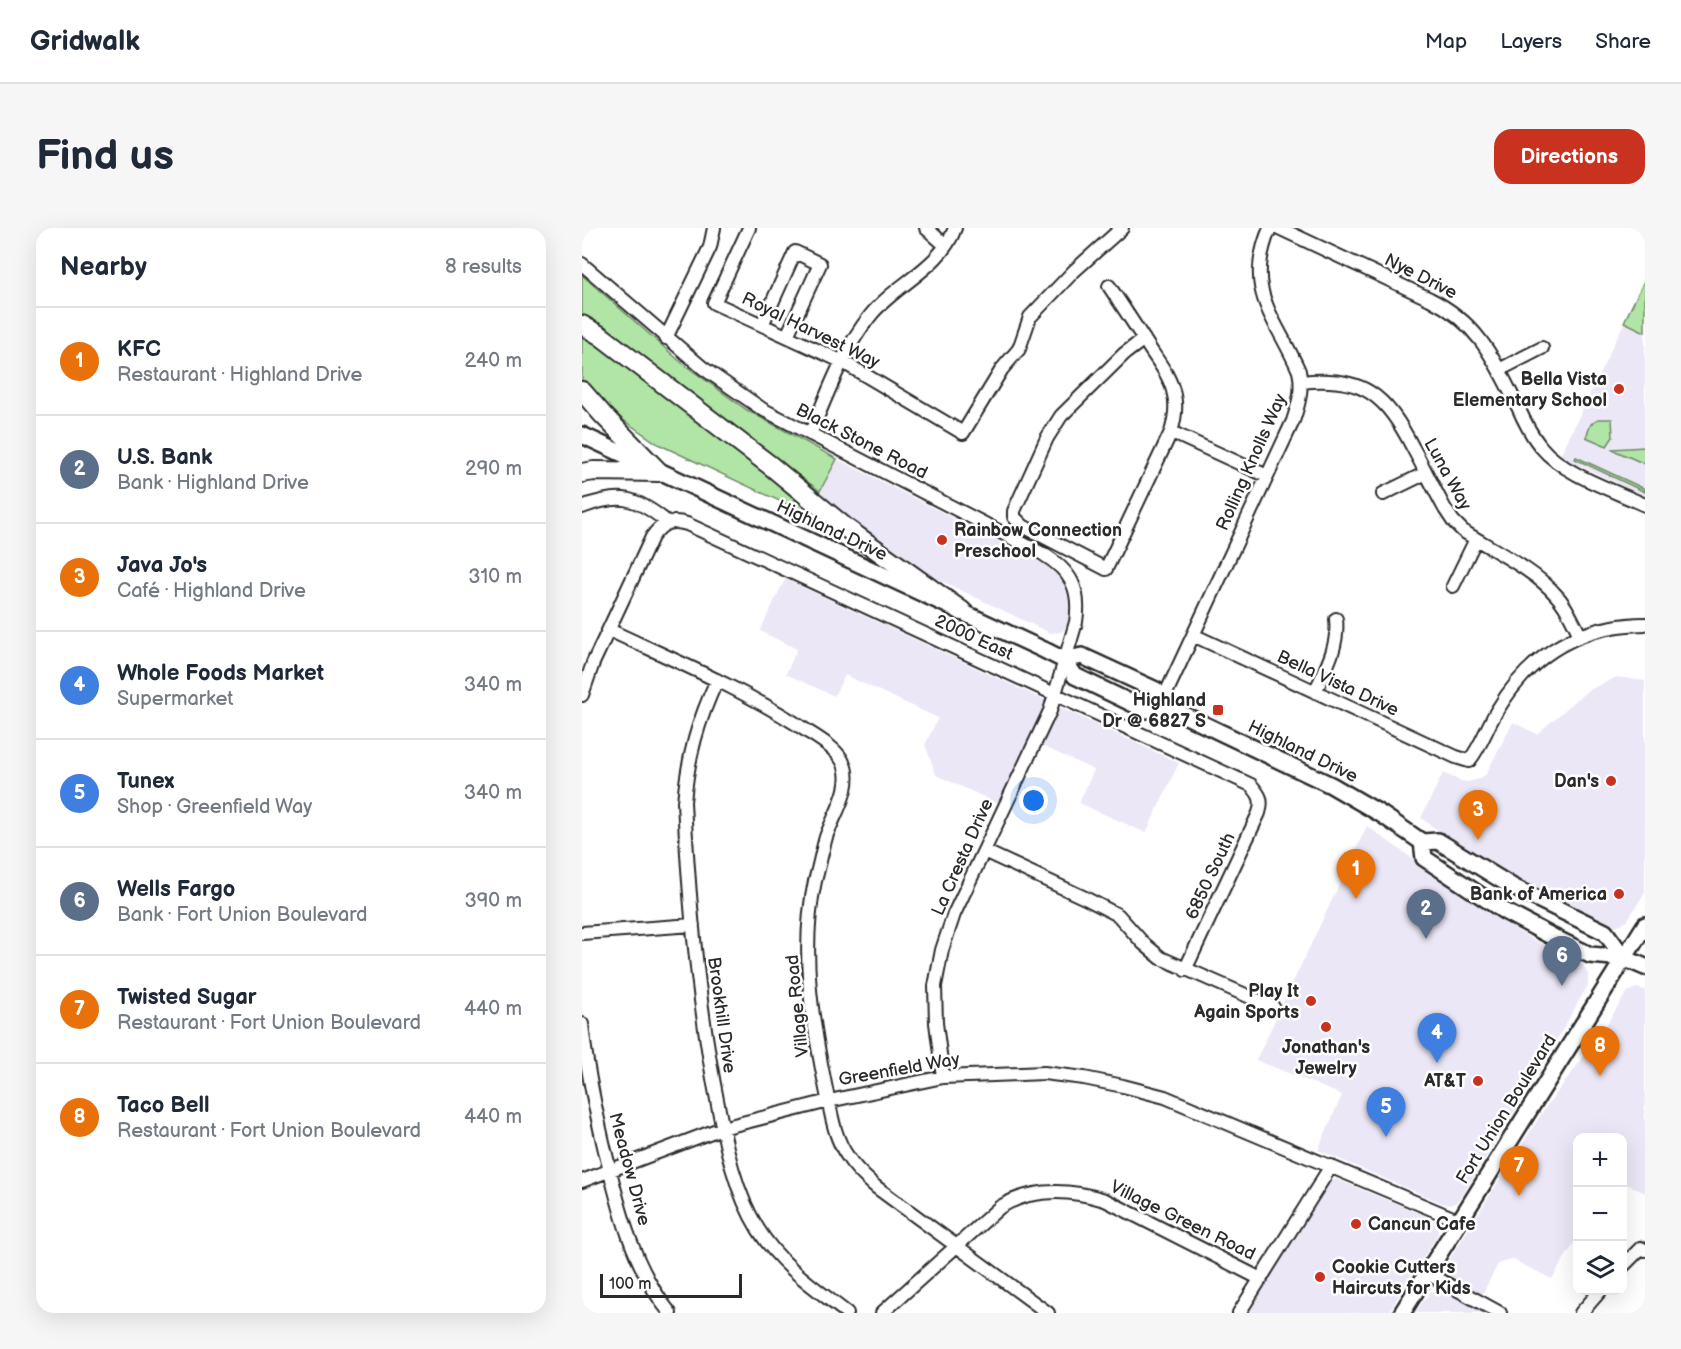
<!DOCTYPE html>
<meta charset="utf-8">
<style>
:root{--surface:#fff;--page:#f6f6f7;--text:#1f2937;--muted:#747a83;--line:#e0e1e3;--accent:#c8321e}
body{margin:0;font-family:"Balsamiq Sans",sans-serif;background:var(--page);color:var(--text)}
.controls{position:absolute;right:18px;bottom:18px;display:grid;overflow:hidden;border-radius:12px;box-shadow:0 6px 24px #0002}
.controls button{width:54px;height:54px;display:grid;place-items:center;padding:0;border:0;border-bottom:2px solid var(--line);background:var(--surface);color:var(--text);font:30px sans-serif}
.scale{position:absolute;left:18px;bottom:15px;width:142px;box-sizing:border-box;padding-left:6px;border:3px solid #2b2b2b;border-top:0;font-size:16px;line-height:21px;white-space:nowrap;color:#2b2b2b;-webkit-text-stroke:4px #fff;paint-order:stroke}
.you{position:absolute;left:452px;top:573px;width:21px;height:21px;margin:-15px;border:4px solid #fff;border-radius:50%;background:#1a73e8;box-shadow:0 0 0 9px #1a73e833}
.badge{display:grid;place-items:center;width:39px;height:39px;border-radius:50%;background:var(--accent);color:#fff;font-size:20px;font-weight:700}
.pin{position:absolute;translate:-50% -50px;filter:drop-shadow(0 2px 3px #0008)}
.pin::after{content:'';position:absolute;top:32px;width:21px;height:18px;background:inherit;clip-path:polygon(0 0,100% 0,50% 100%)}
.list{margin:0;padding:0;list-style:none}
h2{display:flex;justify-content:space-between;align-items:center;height:78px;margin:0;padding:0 24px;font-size:26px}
h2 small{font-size:20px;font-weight:400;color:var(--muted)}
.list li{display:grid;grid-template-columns:39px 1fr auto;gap:18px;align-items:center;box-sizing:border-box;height:108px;padding:0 24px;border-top:2px solid var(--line)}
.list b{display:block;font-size:22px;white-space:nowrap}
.list p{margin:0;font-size:20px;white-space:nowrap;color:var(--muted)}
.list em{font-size:20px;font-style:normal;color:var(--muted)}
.icon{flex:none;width:33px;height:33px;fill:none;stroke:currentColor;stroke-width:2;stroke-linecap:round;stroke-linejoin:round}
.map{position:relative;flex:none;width:1063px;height:1085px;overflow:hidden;border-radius:18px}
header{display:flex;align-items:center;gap:36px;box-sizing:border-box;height:84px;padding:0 30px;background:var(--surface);border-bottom:2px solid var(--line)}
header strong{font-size:28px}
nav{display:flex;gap:33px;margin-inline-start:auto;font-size:21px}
.intro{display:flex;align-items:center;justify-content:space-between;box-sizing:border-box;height:144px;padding:0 36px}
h1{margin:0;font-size:42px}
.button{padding:15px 27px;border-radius:18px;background:var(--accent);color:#fff;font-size:21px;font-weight:700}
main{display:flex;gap:36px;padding:0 36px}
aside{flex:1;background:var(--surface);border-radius:18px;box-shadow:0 6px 24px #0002}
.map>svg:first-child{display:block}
.built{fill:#ece7f6}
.green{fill:#b1e5a6;stroke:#6e8868;stroke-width:1.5}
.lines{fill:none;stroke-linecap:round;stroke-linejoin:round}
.minor-casing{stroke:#2b2b2b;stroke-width:16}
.major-casing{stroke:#2b2b2b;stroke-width:20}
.highway-casing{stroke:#2b2b2b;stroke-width:22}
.minor{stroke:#fff;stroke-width:12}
.major{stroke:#fff;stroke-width:15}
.highway{stroke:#fff;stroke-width:18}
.poi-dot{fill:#c8321e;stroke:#fff;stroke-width:2}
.labels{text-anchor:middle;stroke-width:5;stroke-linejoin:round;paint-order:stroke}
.street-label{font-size:18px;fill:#2b2b2b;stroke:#fff}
.poi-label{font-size:18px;font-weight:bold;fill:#2b2b2b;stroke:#fff;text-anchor:end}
</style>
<header>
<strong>Gridwalk</strong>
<nav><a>Map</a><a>Layers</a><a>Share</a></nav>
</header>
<div class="intro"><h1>Find us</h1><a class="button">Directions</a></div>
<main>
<aside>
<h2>Nearby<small>8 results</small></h2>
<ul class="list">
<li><span class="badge" style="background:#e8710a">1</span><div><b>KFC</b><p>Restaurant · Highland Drive</p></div><em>240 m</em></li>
<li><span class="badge" style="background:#5c6f8a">2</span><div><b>U.S. Bank</b><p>Bank · Highland Drive</p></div><em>290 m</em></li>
<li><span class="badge" style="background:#e8710a">3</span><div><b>Java Jo's</b><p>Café · Highland Drive</p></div><em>310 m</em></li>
<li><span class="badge" style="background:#3f7fe0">4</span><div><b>Whole Foods Market</b><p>Supermarket</p></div><em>340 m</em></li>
<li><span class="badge" style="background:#3f7fe0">5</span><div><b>Tunex</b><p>Shop · Greenfield Way</p></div><em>340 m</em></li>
<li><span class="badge" style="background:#5c6f8a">6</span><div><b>Wells Fargo</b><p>Bank · Fort Union Boulevard</p></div><em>390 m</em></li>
<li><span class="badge" style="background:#e8710a">7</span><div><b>Twisted Sugar</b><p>Restaurant · Fort Union Boulevard</p></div><em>440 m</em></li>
<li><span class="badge" style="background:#e8710a">8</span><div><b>Taco Bell</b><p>Restaurant · Fort Union Boulevard</p></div><em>440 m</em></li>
</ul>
</aside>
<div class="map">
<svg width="1063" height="1085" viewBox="0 0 1063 1085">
<rect width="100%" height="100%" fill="#fff"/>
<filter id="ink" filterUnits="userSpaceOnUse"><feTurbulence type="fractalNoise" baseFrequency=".0167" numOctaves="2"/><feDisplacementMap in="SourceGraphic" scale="12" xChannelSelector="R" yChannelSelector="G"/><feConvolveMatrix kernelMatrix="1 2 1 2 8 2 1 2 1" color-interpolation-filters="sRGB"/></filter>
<g filter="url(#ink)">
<!-- built -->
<path class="built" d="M1063 51V269L978 228Z
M255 231 471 341 482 356 488 374 486 393 483 401 479 404 468 405 351 349 331 338 236 269Z
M203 351 597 535 564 605 497 575 512 542 458 517 428 581 354 547 343 517 356 490 263 447 252 468 204 446 215 421 178 403Z
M1035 449 1063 453V664L1045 693 1032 700H1026L924 647 888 626 839 590 861 545 879 553 886 554 897 551 904 546 931 494 955 506 1005 463Z
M785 598 906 685 950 711 993 732 1001 737 1006 746V757L958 841 883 963 875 974 868 977 860 975 736 922 760 867 674 832Z
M1055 760 1063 762V965L1041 954 1040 910H996L995 1010 970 1051 929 1031 916 1036 899 1069 867 1051 863 1044 865 1035 963 880 1016 810 1043 767 1047 763Z
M754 951 848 990 856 997V1006L806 1085H663L744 956Z
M856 1061 868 1064 907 1085H833L848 1064Z"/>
<!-- green -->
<path class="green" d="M0 47 100 135 165 182 255 231 238 263 0 88Z
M1063 51V104L1042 94Z
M0 104C78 167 162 222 237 289L236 291 76 216 40 191 0 152Z
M1016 191H1030L1031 209 1025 218 1004 209 1009 196Z
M1063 219V236L1029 221Z
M994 229 1063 261V264L993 231Z"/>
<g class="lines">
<defs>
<path id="minor" d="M167 0 132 75 261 134 381 205 420 141 437 121 448 89 492 43 540 0
M344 0 363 17
M697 0 848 71C898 96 912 132 936 179 942 193 949 207 959 219 982 247 1031 262 1063 277
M0 36 121 140 180 181 461 326C489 343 499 361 494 394L468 483 372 686 360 722 353 758 354 795 361 849
M527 58C541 79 555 100 568 121 578 136 589 150 592 167 595 180 593 191 589 204L524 341 441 298 432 289V283L465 210 479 188 542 126 562 111
M180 97 213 24 238 36 205 108
M84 110 128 19 132 0
M917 142 960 120
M719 154C781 147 804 167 831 220 842 240 852 261 863 281L871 293 881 303C909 321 953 342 974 367 985 378 991 394 998 407
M589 204 685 248
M228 206C245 168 261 121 288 88 313 56 359 40 373 0
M801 266 844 245
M0 279C38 265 53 268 85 294
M871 358 894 311
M27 402C94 433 163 462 225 503 237 511 252 519 260 532 274 556 252 586 244 609 240 623 237 639 233 653 218 722 230 793 244 861 249 884 252 910 266 929 273 941 284 950 294 959L466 1085
M611 407 874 529 887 533C900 517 905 498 916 481 949 426 998 397 1063 396
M135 452C116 493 106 528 102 574 107 675 116 777 136 877 144 919 153 964 176 1001 198 1037 233 1060 265 1085
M733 464C744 440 757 418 754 391
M0 467 11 435 70 309C80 295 88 291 105 296L669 557C678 567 681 572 677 585L603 742
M579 476 711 193C717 175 721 161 717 143 693 88 661 63 688 0
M402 623 503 670 536 687 561 715 579 730 691 779
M0 705 111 697
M0 796C4 836 12 875 21 914 35 973 49 1037 88 1085
M0 953 140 900 247 873 361 849 462 845 502 850 541 858 583 869 878 993
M1040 1039 1059 1020 1063 1022
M845 1045 918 1085
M300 1085 418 979C451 959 487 961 523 972L679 1051
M657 1085 749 938
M999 1085 1019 1062"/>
<path id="major" d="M0 207 462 422 482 432 493 448 564 482 579 476
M482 432 500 428 574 462 579 476 749 557 799 586 840 614 856 613 931 659 1023 704 1042 730
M840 614 842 630 922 683 971 709 1008 727 1042 730 1063 739
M820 1085 1063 697"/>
<path id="highway" d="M0 97 19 108 189 238 264 300 380 383
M0 163 21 187 77 244
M0 245 12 243 77 244"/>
</defs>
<!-- minor casing -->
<use href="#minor" class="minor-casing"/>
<!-- major casing -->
<use href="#major" class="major-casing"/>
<!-- highway casing -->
<use href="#highway" class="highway-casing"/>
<!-- minor -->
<use href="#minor" class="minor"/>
<!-- major -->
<use href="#major" class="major"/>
<!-- highway -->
<use href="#highway" class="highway"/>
</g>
</g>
<!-- markers -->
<g class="poi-dot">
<circle cx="1037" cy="161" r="6"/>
<circle cx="360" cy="312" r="6"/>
<rect x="630" y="476" width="12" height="12" rx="3"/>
<circle cx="1029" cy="553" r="6"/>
<circle cx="1037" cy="666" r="6"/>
<circle cx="729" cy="773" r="6"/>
<circle cx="744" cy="799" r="6"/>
<circle cx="896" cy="853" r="6"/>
<circle cx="774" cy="996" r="6"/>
<circle cx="738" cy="1049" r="6"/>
</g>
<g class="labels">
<!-- street labels -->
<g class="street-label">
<text transform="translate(839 48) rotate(27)" y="6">Nye Drive</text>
<text transform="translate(229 102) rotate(26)" y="6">Royal Harvest Way</text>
<text transform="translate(280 213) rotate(27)" y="6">Black Stone Road</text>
<text transform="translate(669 234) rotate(-66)" y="6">Rolling Knolls Way</text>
<text transform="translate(866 246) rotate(61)" y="6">Luna Way</text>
<text transform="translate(250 302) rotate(25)" y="6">Highland Drive</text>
<text transform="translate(392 409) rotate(25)" y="6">2000 East</text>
<text transform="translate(756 455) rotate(25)" y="6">Bella Vista Drive</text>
<text transform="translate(721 523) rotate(26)" y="6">Highland Drive</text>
<text transform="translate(380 629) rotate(-66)" y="6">La Cresta Drive</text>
<text transform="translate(628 648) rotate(-65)" y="6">6850 South</text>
<text transform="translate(215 778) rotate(-96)" y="6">Village Road</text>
<text transform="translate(140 787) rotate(82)" y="6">Brookhill Drive</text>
<text transform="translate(317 841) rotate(-10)" y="6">Greenfield Way</text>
<text transform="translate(924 881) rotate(-58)" y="6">Fort Union Boulevard</text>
<text transform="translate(48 941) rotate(75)" y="6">Meadow Drive</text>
<text transform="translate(601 992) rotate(26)" y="6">Village Green Road</text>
</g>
<!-- poi labels -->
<g class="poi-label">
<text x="1025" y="157">Bella Vista<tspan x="1025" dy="21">Elementary School</tspan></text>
<text x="372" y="308" text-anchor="start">Rainbow Connection<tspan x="372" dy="21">Preschool</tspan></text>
<text x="624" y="478">Highland<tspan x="624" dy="21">Dr @ 6827 S</tspan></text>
<text x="1017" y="559">Dan's</text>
<text x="1025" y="672">Bank of America</text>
<text x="717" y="769">Play It<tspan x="717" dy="21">Again Sports</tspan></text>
<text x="744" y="825" text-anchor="middle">Jonathan's<tspan x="744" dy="21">Jewelry</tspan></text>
<text x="884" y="859">AT&amp;T</text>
<text x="786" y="1002" text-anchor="start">Cancun Cafe</text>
<text x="750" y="1045" text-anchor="start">Cookie Cutters<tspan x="750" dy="21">Haircuts for Kids</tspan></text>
</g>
</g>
</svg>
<div class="controls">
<button>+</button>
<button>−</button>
<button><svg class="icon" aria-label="layers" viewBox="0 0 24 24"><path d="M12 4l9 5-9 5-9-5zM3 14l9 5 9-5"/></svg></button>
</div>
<div class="scale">100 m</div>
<div class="you"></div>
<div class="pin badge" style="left:774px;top:671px;background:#e8710a">1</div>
<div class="pin badge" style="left:844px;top:711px;background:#5c6f8a">2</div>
<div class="pin badge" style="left:896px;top:612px;background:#e8710a">3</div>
<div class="pin badge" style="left:855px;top:835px;background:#3f7fe0">4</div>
<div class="pin badge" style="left:804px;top:909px;background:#3f7fe0">5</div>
<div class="pin badge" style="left:980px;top:758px;background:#5c6f8a">6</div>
<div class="pin badge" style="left:937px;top:968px;background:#e8710a">7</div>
<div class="pin badge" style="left:1018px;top:848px;background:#e8710a">8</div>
</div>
</main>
